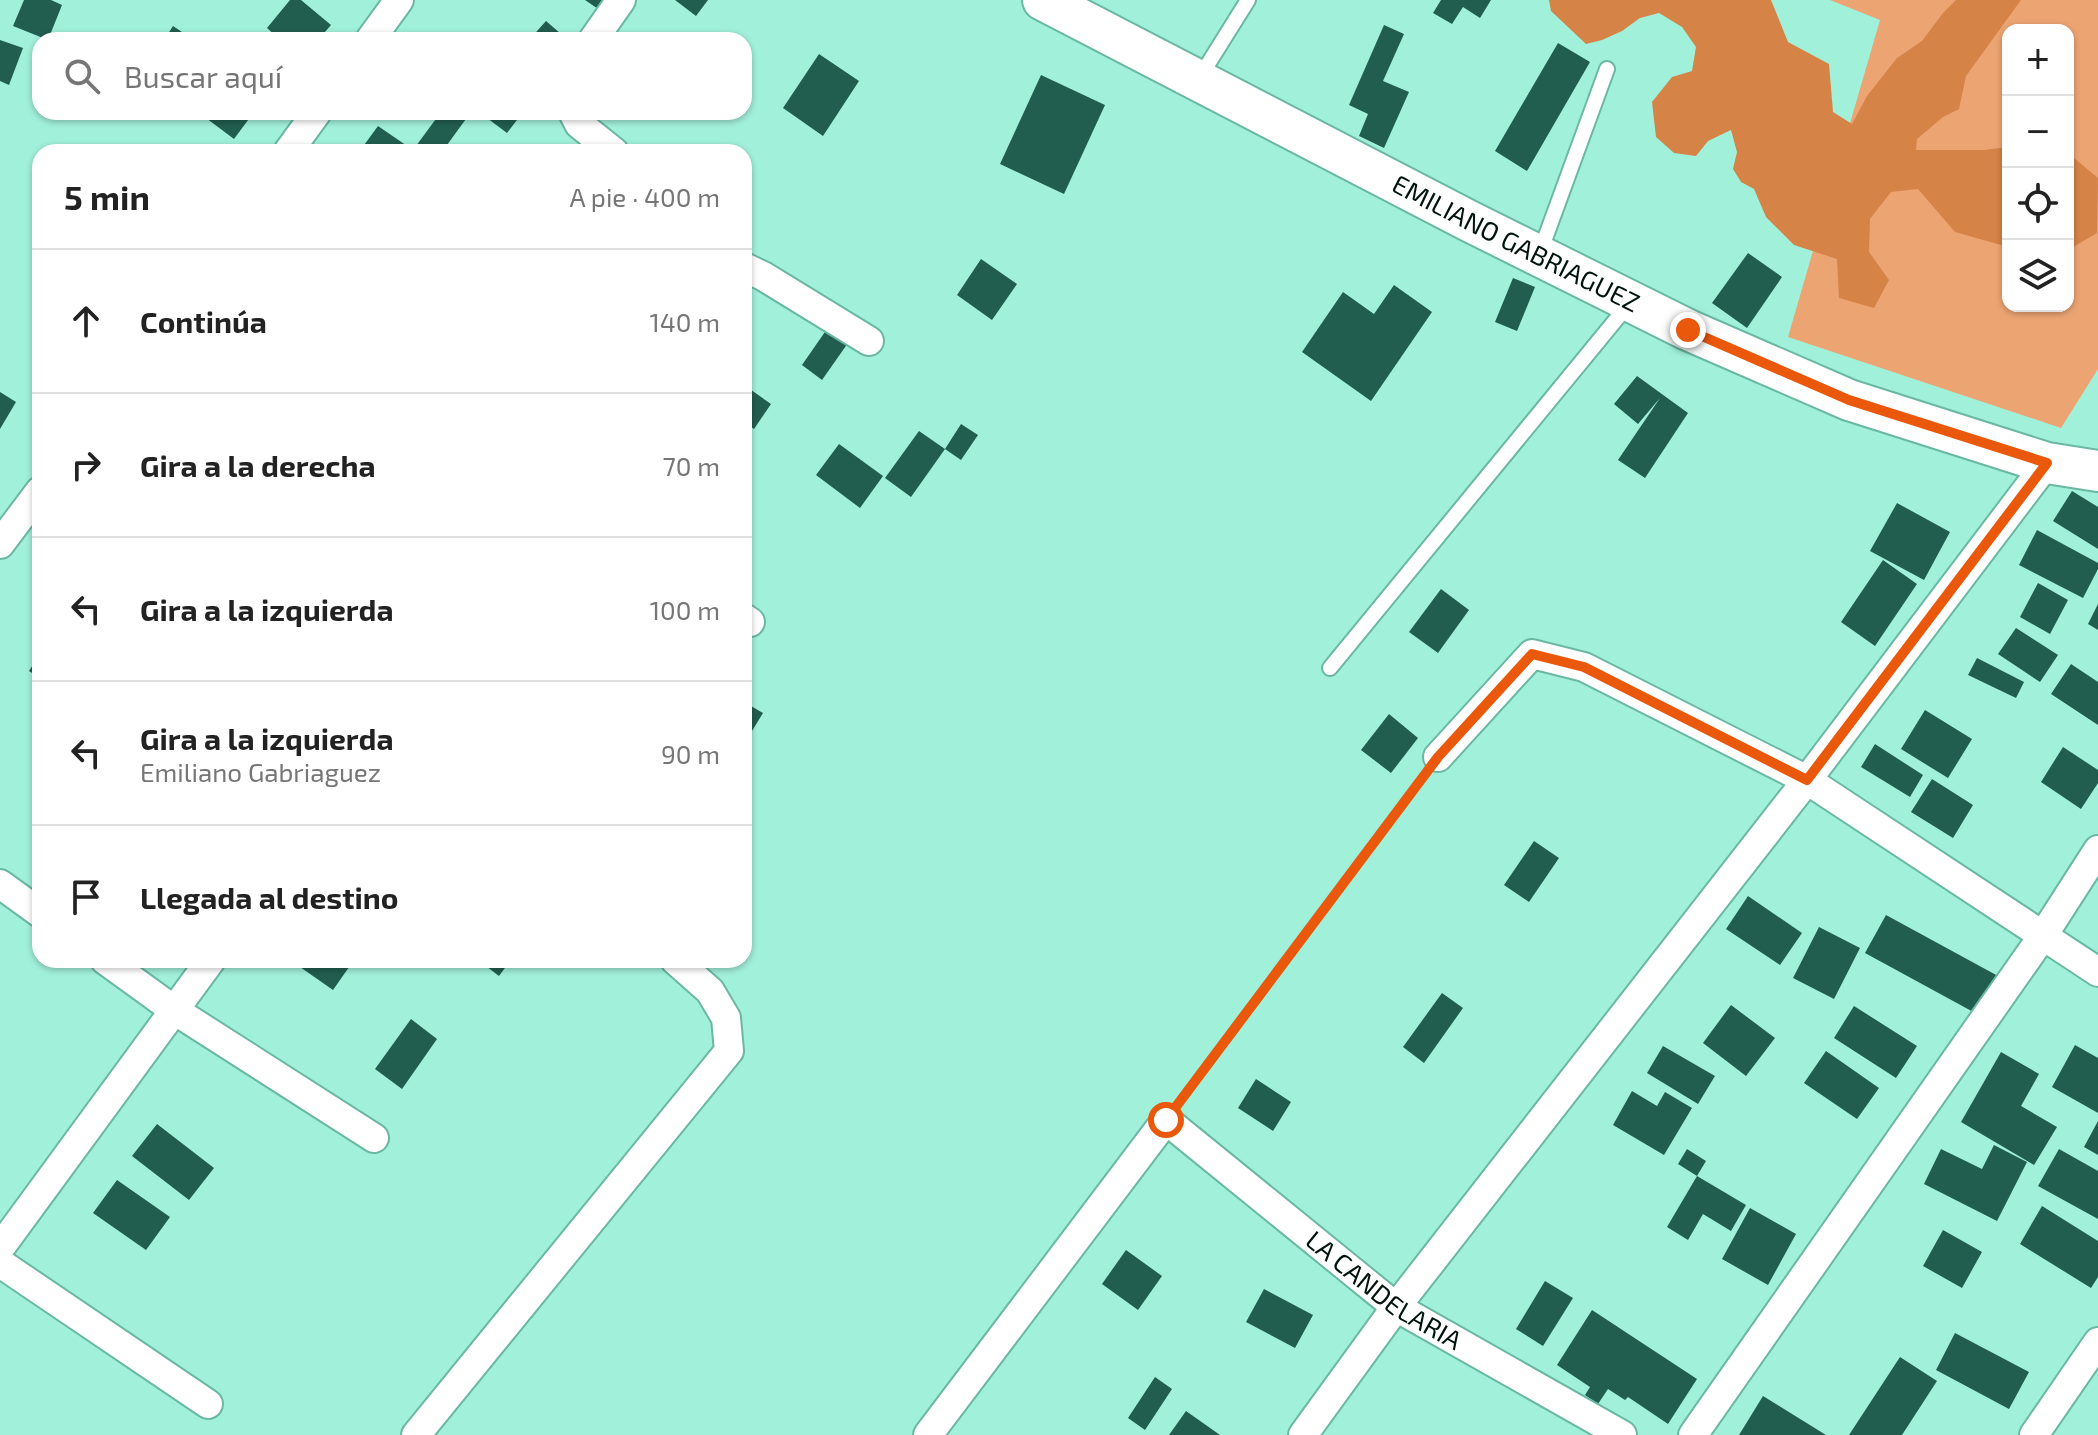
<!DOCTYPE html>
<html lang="es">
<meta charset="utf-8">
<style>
:root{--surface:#fff;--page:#f2f2f2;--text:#222;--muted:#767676;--line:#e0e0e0}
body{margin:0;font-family:"Exo 2",sans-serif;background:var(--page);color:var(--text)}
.controls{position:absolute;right:24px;top:24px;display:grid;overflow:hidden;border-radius:16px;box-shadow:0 2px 6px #0004}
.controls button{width:72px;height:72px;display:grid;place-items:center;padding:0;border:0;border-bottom:2px solid var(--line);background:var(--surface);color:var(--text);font:40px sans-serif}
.stop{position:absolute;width:24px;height:24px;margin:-18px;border:6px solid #ea580c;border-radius:50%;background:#fff}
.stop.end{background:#ea580c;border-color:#fff;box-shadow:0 2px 8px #0008}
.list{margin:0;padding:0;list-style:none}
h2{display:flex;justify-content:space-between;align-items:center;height:104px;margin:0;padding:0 32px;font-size:34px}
h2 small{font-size:26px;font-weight:400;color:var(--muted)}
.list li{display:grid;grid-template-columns:52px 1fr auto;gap:24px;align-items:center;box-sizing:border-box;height:144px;padding:0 32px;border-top:2px solid var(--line)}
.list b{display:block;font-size:30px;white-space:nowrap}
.list p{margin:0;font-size:26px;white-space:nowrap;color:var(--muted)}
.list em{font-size:26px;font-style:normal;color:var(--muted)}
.icon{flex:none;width:44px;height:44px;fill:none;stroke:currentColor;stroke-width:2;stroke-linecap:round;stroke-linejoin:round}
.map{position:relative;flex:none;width:2098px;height:1435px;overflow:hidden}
.search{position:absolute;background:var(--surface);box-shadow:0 2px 6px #0004;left:32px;top:32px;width:720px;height:88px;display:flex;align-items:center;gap:20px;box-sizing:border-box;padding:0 28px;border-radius:24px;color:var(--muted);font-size:30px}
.panel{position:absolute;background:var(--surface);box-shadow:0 2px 6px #0004;left:32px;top:144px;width:720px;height:824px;border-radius:24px}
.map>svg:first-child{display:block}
.green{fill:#eca473;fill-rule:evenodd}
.forest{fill:#d68347}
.building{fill:#215e50}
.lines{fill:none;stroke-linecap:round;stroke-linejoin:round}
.lane-casing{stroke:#6ab8a3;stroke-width:18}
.street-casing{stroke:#6ab8a3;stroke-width:32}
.secondary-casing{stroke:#6ab8a3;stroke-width:44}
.path{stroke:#62998a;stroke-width:5;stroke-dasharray:4 6;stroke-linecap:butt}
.lane{stroke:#fff;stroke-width:14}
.street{stroke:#fff;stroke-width:28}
.secondary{stroke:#fff;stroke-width:40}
.route{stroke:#ea580c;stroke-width:10}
.labels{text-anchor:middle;stroke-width:8;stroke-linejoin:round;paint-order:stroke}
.street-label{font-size:26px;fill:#00140e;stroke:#aefee7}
</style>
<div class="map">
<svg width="2098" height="1435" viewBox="0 0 2098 1435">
<rect width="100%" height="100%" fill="#a1f0da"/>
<!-- green -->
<path class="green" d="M1830 0H2098V369L2061 428 1788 337 1880 20ZM2008 30H2068V306H2008Z"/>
<!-- forest -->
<path class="forest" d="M1549 0H1771L1788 42 1829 64 1833 112 1852 124 1867 96 1897 58 1922 41 1943 13 1956 0H2021L1966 76 1959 109 1943 117 1917 139 1916 150H1984L2008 147V247L1955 232 1918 189 1891 192 1870 219 1869 252 1889 280 1874 308 1839 298 1837 259 1794 245 1766 217 1754 189 1741 182 1733 169 1737 152 1731 130 1708 141 1696 156 1674 153 1656 137 1652 102 1672 77 1692 71 1696 47 1682 27 1659 13 1640 18 1622 31 1602 40 1586 44 1551 11Z
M2068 153 2098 178 2097 233 2068 250Z"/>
<!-- building -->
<path class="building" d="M24 0H51L62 5 48 40 13 26Z
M290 0H301L331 25 318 40H277L279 39 267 28Z
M585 0H612L604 13Z
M675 0H708L696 16Z
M1441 0H1491L1480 18 1463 7 1452 24 1433 13Z
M546 21 568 40H529Z
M1384 25 1404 34 1383 81 1409 92 1384 148 1359 136 1368 114 1349 105Z
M173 26 194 40H164Z
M0 40 23 48 9 85 0 81Z
M1558 43 1590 62 1527 171 1495 151Z
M819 54 859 81 823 136 783 108Z
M1041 75 1105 105 1064 194 1000 164Z
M198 112H254L234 139Z
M441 112H471L447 145 457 152H359L378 126 413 150Z
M479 112H523L507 133Z
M1748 253 1782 277 1747 328 1712 303Z
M981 259 1017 284 992 320 957 295Z
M1513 278 1535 287 1517 331 1495 322Z
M1394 285 1432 312 1371 401 1302 352 1343 292 1374 314Z
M827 329 848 343 822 380 802 365Z
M1637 376 1688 413 1645 478 1618 460 1660 398 1638 424 1614 404Z
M744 385 771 404 754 429 744 422Z
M0 392 16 402 0 429Z
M961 424 978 435 961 460 945 449Z
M919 431 945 449 911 497 885 478Z
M839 444 883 476 860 508 816 475Z
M2072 491 2098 507V549L2053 521Z
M1897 503 1950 532 1924 580 1870 551Z
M2037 530 2098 563V569L2083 598 2019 565Z
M1883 560 1917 584 1875 646 1841 622Z
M2038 583 2068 600 2050 634 2020 617Z
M1441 589 1469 610 1438 653 1409 632Z
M2098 604V630L2088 624Z
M2016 628 2058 655 2040 682 1998 654Z
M40 654V678L29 671Z
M1977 658 2024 682 2016 698 1968 675Z
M2071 664 2098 682V725L2051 694Z
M744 702 763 713 744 744Z
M1925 710 1972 739 1948 778 1901 749Z
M1389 714 1418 738 1391 773 1361 750Z
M1875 744 1923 775 1910 797 1861 767Z
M2063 747 2098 770V783L2081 809 2041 782Z
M1932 779 1973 805 1953 838 1911 812Z
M1534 841 1559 858 1529 902 1504 885Z
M1748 896 1802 933 1780 965 1726 929Z
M1886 915 1998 976 1977 1014 1865 953Z
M1819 927 1860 948 1834 999 1793 978Z
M290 960H354L333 990Z
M478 960H511L499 976Z
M1442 993 1463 1008 1424 1063 1403 1047Z
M1731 1005 1775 1038 1746 1076 1703 1043Z
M1854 1006 1917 1046 1896 1078 1834 1038Z
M411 1019 437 1039 402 1089 375 1069Z
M2075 1045 2098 1058V1113L2052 1087Z
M1663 1046 1715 1076 1698 1104 1647 1073Z
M1826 1051 1879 1088 1857 1119 1804 1083Z
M2001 1052 2039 1074 2021 1106 2057 1127 2034 1165 1961 1122Z
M1256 1079 1291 1102 1273 1131 1238 1108Z
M1632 1091 1657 1106 1665 1092 1692 1108 1664 1155 1613 1125Z
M2098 1121V1155L2084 1147Z
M157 1124 214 1168 189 1200 132 1156Z
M1994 1145 2027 1162 1997 1221 1924 1184 1941 1149 1982 1169Z
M1687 1149 1706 1161 1697 1176 1746 1205 1731 1231 1703 1214 1688 1240 1667 1227 1697 1176 1678 1164Z
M2059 1149 2098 1171V1219L2038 1186Z
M117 1180 170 1217 146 1250 93 1213Z
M2042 1206 2098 1241V1277L2091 1288 2020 1244Z
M1750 1208 1796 1234 1768 1285 1722 1259Z
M1943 1230 1982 1252 1962 1288 1923 1266Z
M1126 1250 1162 1276 1138 1310 1102 1284Z
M1545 1281 1573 1298 1543 1346 1516 1329Z
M1264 1289 1313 1315 1295 1348 1246 1322Z
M1592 1310 1697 1379 1668 1424 1628 1397 1625 1400 1608 1389 1598 1404 1585 1395 1590 1387 1557 1365Z
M1955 1333 2029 1372 2009 1409 1936 1370Z
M1900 1357 1937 1381 1902 1435H1849Z
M1155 1377 1172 1389 1145 1430 1128 1418Z
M1763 1396 1826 1435H1739Z
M1186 1411 1220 1435H1169Z"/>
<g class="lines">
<defs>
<path id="lane" d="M1198 80 1248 0
M1539 255 1607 69
M1330 668 1628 305"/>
<g id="street">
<path d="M370 40 399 0"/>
<path d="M593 40 621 0"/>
<path d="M573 112 579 124 614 152"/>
<path d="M288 152 317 112"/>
<path d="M744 267 763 276 869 341"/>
<path d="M0 544 40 491"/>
<path d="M744 618 750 622"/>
<path d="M1438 757 1532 654 1584 667 1807 780 2098 972"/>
<path d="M0 884 40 913"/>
<path d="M105 960 174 1010 374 1138"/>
<path d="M0 1248 211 960"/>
<path d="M0 1263 208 1404"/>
<path d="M416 1435 729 1051 726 1018 710 991 675 960"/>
<path id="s1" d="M928 1435 1166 1120 1396 1307 1622 1435"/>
<path d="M1303 1435 1396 1307 1807 780 2047 463"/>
<path d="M1693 1435 2042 937 2098 850"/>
<path d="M2034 1435 2098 1342"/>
</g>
<g id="secondary">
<path id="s2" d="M1043 0 1469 221 1688 330 1849 400 2047 463 2098 471"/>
</g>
</defs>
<!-- lane casing -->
<use href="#lane" class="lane-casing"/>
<!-- street casing -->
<use href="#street" class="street-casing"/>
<!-- secondary casing -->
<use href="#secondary" class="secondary-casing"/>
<!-- path -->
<path class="path" d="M1182 1099 1423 777"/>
<!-- lane -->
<use href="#lane" class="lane"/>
<!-- street -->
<use href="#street" class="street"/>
<!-- secondary -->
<use href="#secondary" class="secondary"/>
</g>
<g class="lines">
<!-- route -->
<path class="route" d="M1166 1120 1438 757 1532 654 1584 667 1807 780 2047 463 1849 400 1688 330"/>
</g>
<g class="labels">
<!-- street labels -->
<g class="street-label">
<text dy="9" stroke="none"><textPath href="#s2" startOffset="532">EMILIANO GABRIAGUEZ</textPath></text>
<text dy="9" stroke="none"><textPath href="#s1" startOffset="672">LA CANDELARIA</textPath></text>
</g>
</g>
</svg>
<div class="controls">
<button>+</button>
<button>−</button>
<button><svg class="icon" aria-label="locate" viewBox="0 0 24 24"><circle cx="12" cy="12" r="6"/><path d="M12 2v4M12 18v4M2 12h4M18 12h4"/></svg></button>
<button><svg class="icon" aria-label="layers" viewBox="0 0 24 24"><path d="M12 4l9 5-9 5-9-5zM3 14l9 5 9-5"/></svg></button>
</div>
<div class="stop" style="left:1166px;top:1120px"></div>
<div class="stop end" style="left:1688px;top:330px"></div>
<div class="search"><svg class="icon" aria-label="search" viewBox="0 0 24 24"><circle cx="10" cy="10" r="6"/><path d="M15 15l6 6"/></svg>Buscar aquí</div>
<section class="panel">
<h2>5 min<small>A pie · 400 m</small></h2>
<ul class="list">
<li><svg class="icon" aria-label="ahead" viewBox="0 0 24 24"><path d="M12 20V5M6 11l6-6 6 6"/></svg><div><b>Continúa</b></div><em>140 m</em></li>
<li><svg class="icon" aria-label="right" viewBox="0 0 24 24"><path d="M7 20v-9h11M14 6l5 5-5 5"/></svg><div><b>Gira a la derecha</b></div><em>70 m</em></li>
<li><svg class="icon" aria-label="left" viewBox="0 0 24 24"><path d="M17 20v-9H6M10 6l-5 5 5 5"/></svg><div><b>Gira a la izquierda</b></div><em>100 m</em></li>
<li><svg class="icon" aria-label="left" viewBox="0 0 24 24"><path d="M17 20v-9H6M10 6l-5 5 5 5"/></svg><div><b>Gira a la izquierda</b><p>Emiliano Gabriaguez</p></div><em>90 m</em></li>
<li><svg class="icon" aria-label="arrive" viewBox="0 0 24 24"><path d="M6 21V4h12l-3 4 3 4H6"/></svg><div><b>Llegada al destino</b></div></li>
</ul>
</section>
</div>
